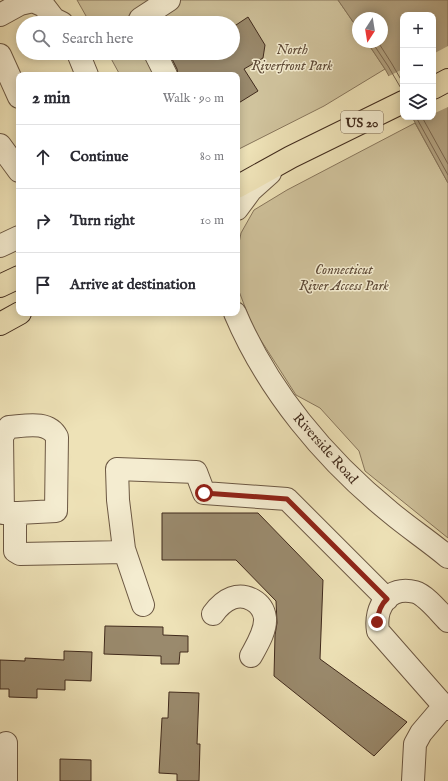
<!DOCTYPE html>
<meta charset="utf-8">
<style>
:root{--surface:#fff;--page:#f2f2f3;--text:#2b2b33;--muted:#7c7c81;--line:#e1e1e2}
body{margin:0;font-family:"IM FELL English",serif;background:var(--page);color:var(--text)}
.controls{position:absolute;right:12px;top:12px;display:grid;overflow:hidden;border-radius:8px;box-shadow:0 2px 10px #0003}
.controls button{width:36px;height:36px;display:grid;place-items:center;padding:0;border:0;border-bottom:1px solid var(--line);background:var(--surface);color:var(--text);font:20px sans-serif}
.compass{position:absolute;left:352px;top:12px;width:36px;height:36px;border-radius:50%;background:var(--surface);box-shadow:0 2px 10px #0003;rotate:192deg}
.stop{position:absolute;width:12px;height:12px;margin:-9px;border:3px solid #8f2418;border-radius:50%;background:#fff}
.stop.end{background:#8f2418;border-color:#fff;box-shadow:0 1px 4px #0008}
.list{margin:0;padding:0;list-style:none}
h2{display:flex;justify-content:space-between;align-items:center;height:52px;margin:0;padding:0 16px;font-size:17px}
h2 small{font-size:13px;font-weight:400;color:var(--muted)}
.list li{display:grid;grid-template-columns:26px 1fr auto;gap:12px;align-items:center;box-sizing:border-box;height:64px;padding:0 16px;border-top:1px solid var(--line)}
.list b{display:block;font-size:15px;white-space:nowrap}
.list em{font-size:13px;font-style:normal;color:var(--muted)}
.icon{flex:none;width:22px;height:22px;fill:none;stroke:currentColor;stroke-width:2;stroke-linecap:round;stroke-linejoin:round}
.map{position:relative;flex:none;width:448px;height:781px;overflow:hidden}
.search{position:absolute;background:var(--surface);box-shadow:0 2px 10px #0003;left:16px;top:16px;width:224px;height:44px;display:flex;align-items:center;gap:10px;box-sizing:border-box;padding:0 14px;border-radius:22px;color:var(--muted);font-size:15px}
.panel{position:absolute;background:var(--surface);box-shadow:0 2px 10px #0003;left:16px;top:72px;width:224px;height:244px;border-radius:8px}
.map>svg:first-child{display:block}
.green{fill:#d0c39d;stroke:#88765c}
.water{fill:#b3a382;stroke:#857359}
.pier{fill:#eee2b7}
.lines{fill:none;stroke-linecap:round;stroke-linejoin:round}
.shore{stroke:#7a664f;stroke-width:1}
.building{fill:#9a8a6d;stroke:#402a1c}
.minor-casing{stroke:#6c5843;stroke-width:24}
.major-casing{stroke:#402a1c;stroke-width:24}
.minor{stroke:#f4ecd0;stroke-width:22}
.major{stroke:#eee2b7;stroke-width:22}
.route{stroke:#8f2418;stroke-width:5}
.labels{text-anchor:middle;stroke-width:3;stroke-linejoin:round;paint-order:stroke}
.shield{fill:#f4ecd0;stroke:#766452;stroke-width:1}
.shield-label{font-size:13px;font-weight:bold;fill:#402a1c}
.park-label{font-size:14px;font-style:italic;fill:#5d4936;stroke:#f4ecd0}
.street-label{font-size:14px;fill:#402a1c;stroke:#f4ecd0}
</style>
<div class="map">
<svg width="448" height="781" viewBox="0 0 448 781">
<rect width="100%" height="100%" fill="#eee2b7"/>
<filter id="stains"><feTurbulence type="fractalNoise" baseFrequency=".005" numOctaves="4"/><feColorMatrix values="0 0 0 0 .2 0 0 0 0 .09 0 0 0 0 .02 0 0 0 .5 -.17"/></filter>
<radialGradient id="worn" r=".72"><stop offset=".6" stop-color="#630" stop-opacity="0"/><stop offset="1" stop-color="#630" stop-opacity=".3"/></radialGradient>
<!-- green -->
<path class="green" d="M77 0H338L358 29V42H367L385 69 324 106 237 150V75H120L108 53H233V23H90Z
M415 123 448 183V538L365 471 359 451 320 408 296 395 253 328 237 286V253L241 233 254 210 287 190Z"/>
<!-- water -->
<path class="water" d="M338 0H448V183L412 117H433V15H403V101L385 69 367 42H382V18H358V29Z"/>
<!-- pier -->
<path class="pier" d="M448 46V107L433 114V54Z
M403 69V103L387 77Z"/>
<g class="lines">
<!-- shore -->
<path class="shore" d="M372 42 388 66 402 90
M378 42 392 64 403 83
M416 117 448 175
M422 117 448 164"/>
</g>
<!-- building -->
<path class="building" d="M248 17 265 45 263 58 244 69 258 91 237 104V75H178L177 69 169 53H233V27Z
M162 513H258L323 580 320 659 407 722 374 756 274 676 275 635 277 623 276 601 236 560H162Z
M105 626 163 627V635L188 636V652H180L179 664H161V656L104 654Z
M64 651 92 652 91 681 65 680V690L37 689V698L9 697V689H0V660L25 661V658L64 660Z
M169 692 199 693 197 744H200L199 781H177V774L159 773 162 718H168Z
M60 759 91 760V781H60Z"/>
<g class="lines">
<defs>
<path id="minor" d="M0 15 20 4 33 1 44 6 54 19 62 23
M142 23 140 19 169 0
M78 53 87 75
M155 53 166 75
M0 55 19 97
M0 145 19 171
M237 209 251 190 270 173
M0 246 19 237
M235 313C268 391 325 459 390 512 409 528 429 541 448 557
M18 513H3L2 436 9 427C25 426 48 420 57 437L56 511 18 513 15 524V551L20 554 125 552
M143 605 124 549 118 500 117 469 196 472 204 493 287 499 387 599
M213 614C218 607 224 601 232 598 246 593 263 602 265 618 266 631 257 645 251 656
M448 621C440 613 426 595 415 592 389 585 374 607 378 631L444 706 448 709
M6 781V743
M413 781 415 744 421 733 444 706"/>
<path id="major" d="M433 88 448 80
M237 187 291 157 403 102
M0 286 19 277
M0 324 20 313"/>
</defs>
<!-- minor casing -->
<use href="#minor" class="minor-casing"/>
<!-- major casing -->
<use href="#major" class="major-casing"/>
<!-- minor -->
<use href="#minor" class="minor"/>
<!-- major -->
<use href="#major" class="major"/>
</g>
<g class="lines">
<!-- route -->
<path class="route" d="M204 493 287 499 387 599C380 605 378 613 377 622"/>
</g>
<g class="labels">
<!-- shield labels -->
<rect class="shield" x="341" y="111" width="42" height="22" rx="3"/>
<g class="shield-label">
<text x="362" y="127">US 20</text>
</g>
<!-- park labels -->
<g class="park-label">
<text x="292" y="54">North<tspan x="292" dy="16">Riverfront Park</tspan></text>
<text x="344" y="274">Connecticut<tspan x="344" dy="16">River Access Park</tspan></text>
</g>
<!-- street labels -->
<g class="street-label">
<text transform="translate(326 448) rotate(48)" y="5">Riverside Road</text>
</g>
</g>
<rect width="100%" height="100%" filter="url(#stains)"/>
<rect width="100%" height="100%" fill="url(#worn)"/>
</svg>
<div class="controls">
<button>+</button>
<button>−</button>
<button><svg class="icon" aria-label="layers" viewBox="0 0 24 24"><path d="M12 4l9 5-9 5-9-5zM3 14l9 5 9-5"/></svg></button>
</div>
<svg class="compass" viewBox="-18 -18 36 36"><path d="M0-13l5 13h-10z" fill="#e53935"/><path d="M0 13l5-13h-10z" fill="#7c7c81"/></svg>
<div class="stop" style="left:204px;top:493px"></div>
<div class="stop end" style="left:377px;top:622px"></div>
<div class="search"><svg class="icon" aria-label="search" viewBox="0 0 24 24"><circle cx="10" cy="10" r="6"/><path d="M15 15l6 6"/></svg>Search here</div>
<section class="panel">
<h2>2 min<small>Walk · 90 m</small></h2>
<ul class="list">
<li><svg class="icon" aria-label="ahead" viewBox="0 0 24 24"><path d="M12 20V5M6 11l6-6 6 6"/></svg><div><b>Continue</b></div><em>80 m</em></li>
<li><svg class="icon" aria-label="right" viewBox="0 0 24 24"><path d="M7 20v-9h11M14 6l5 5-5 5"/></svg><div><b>Turn right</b></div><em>10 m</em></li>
<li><svg class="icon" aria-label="arrive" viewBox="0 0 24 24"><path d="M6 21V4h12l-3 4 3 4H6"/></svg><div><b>Arrive at destination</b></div></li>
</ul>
</section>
</div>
